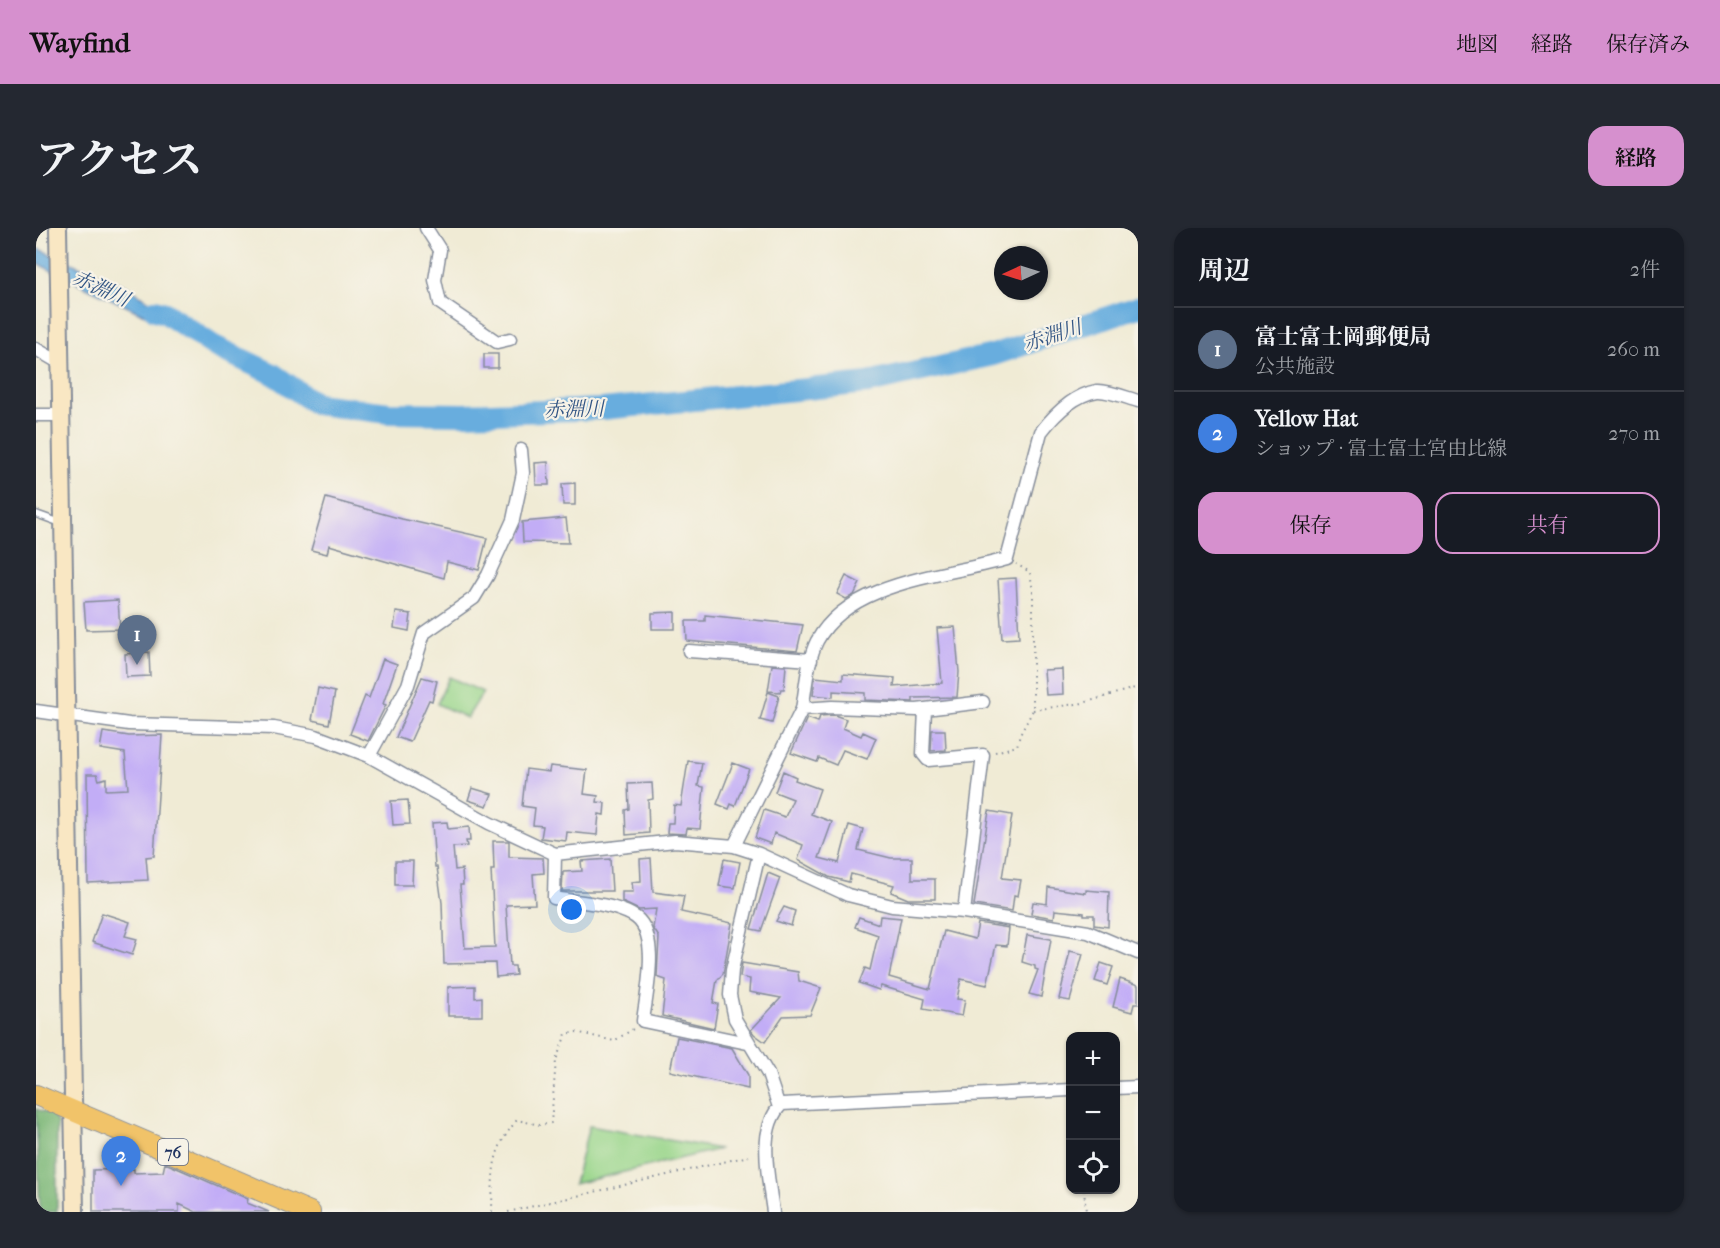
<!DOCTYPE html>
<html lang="ja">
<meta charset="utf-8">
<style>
:root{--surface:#171b24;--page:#242831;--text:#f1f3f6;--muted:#9ea1a6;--line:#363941;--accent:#d690ce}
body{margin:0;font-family:"IM FELL French Canon","Noto Serif JP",serif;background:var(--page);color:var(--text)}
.controls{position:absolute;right:18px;bottom:18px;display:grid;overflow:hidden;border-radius:12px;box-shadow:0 2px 4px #0004}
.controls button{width:54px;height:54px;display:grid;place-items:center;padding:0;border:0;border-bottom:2px solid var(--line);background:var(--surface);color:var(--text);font:30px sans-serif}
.compass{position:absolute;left:958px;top:18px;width:54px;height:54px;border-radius:50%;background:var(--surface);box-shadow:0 2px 4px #0004;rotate:266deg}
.you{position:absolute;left:536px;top:682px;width:21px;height:21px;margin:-15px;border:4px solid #fff;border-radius:50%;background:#1a73e8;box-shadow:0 0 0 9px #1a73e833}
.badge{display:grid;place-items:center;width:39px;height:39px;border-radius:50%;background:var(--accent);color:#fff;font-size:20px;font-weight:700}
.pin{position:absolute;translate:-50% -50px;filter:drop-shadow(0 2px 3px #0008)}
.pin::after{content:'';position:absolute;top:32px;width:21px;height:18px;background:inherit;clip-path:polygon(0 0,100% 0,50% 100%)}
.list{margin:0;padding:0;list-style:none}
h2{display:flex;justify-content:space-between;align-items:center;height:78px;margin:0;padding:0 24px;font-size:26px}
h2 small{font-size:20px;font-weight:400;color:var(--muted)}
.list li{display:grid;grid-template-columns:39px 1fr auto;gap:18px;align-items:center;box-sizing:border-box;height:84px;padding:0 24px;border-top:2px solid var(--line)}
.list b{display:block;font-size:22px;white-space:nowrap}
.list p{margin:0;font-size:20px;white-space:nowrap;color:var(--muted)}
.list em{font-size:20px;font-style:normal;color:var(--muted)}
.actions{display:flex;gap:12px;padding:18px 24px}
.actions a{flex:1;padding:14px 0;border:2px solid var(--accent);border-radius:18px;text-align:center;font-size:21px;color:var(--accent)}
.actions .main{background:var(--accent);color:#111}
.icon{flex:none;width:33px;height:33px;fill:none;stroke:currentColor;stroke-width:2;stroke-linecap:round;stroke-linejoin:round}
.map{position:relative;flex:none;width:1102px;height:984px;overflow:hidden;border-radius:18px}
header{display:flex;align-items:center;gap:36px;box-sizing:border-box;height:84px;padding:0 30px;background:var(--accent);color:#111}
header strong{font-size:28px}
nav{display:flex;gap:33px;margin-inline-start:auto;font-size:21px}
.intro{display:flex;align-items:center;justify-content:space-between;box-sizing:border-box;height:144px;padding:0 36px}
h1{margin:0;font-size:42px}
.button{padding:15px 27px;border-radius:18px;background:var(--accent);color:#111;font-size:21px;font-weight:700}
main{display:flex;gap:36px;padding:0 36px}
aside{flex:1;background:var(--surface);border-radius:18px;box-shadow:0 2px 4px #0004}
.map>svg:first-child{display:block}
.green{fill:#9ad68b;stroke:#5a8274;stroke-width:1.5}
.forest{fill:#7bb777;stroke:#4b736a;stroke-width:1.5}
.water{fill:#68adde;stroke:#426e9e;stroke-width:1.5}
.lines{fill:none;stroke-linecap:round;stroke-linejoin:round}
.river{stroke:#68adde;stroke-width:22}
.building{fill:#c2adf6}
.lane-casing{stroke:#868d9a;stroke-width:9}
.street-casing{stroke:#868d9a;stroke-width:15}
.secondary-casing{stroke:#868d9a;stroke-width:20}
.primary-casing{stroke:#868d9a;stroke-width:22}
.path{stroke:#868d9a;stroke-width:2;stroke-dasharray:1.5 4.5;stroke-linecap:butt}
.lane{stroke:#fff;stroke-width:6}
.street{stroke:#fff;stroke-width:12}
.secondary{stroke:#f9e7c3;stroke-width:16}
.primary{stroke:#f1c369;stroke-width:20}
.labels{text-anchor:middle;stroke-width:4.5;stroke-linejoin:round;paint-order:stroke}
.shield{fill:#f7f3e8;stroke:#5d6a87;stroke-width:1.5}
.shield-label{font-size:16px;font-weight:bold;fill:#1b2f5e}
.water-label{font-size:20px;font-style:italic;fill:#325584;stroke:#f7f3e8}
</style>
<header>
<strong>Wayfind</strong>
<nav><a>地図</a><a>経路</a><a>保存済み</a></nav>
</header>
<div class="intro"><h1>アクセス</h1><a class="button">経路</a></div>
<main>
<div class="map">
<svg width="1102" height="984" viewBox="0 0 1102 984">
<rect width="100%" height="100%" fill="#f7f3e8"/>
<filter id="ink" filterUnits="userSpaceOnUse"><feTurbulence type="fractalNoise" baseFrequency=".0167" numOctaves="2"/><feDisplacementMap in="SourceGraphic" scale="12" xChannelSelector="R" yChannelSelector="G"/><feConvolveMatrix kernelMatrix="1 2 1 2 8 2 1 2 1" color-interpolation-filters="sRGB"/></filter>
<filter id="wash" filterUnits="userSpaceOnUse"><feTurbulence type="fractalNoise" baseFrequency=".008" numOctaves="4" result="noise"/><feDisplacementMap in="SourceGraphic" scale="24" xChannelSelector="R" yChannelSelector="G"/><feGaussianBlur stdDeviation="1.35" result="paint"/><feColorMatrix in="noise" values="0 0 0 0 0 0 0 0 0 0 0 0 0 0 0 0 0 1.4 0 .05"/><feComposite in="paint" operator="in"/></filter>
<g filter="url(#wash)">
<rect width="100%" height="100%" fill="#f0ebd5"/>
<!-- green -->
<path class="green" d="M413 449 447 464 431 490 401 476Z
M553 898H554L684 921 538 956Z"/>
<!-- forest -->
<path class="forest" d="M0 881 17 886 21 895V984H4Z"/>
<!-- water -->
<path class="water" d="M0 20 89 58 154 98 111 88 0 35Z"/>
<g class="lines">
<!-- river -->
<path class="river" d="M119 82 129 85 178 118 237 146 280 176 353 185 428 186 567 181 832 155 957 127 1102 79"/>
</g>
<g id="blocks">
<!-- building -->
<path class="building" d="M448 126H462V140H448Z
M512 234 513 257H500L499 235Z
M539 255V277H527L526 256Z
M290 270 366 291 451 310 443 342 411 334 408 350 293 317 291 326 275 322Z
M530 290 533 315 487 314 486 294Z
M810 348 824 355 818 367 810 371 801 366Z
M980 350 983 410 966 411 962 351Z
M82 372 84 401 50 402 48 374Z
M360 384 375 386 373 403 358 400Z
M639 384V401H616V385Z
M669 387 767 397 761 423 651 413 650 393H669Z
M919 399 923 444 921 469 877 470V474L829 472V465L797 463V469L777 467 779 449 807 452V446L859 450 858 459 906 455 901 400Z
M113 424 114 448 90 449 89 426Z
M347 431 361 436 347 476 350 477 332 513 314 506 329 468 333 470Z
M736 437 750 438 748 461H745L744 464 732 463Z
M1026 441 1027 466 1010 467 1008 442Z
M386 449 401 453 396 473 393 472 374 514 360 509Z
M282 460 299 464 293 496 276 492Z
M732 464 743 468 736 495 724 492Z
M798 487 810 491 807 500 825 508 827 504 840 510 831 531 807 522 800 537 783 530 781 534 755 525 771 490 782 494 784 488Z
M896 502H909L910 522 895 523Z
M67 504 93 508 126 507 118 628 110 629 112 652 52 655 51 546H61L63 552 70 550V562L92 561 89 525 64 521Z
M652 533 666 535 662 558 668 559 664 601 651 600 650 606 631 605 632 595H637L638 577 645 578Z
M697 535 713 541 699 578 695 576 693 581 681 576Z
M514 538 551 542 548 566 562 568 561 574 569 575 568 587 563 586 561 607 531 604 530 613 505 610 507 598 497 597 499 580 486 578 490 541 513 544Z
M747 543 760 549 759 552 784 561 775 586 796 594 783 630 803 635 813 597 827 601 822 622 855 630H876V651H899V671H872L855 664 858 657 815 646 813 654 793 649 762 632 767 617 738 605 735 616 719 610 728 582 749 589 757 571 739 564Z
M616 555 617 571 612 572 613 605 590 607 589 582 593 581 592 556Z
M436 560 456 566 451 578 432 572Z
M372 572 374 596 357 597 355 573Z
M953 583 976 587 966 650 985 652 982 668 978 667 976 683 938 677Z
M411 594 412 601 433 599 434 613H430L431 618 417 619 419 642 426 641 427 657H424L429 720 459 719 455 642H458L457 613H473V629L507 630 508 645 497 646 499 676 470 677 474 738H479L480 747 460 749 459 735 408 736 406 675 401 639H399L396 595Z
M615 630 617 664 648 668 645 684 696 695 687 746 681 752 677 775 682 776 678 800 626 788 630 752 621 749 623 709 617 700 620 681 603 682 586 674V664H597L596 654 605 653 604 631Z
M574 631 576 663H526L527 644 546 643 545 633Z
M688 631 704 634 699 660 683 658Z
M359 633H377L376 657H359Z
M732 645 744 650 725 703 715 701Z
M1012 659 1050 665V662L1073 664 1072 699 1058 697V687H1048V685L1019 682 1018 690 995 686 997 674 1011 676Z
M748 679 759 683 755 698 740 693Z
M66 685 94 694 89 708 101 711 96 727 56 714Z
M844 688 865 690 853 749 894 761 908 703 939 711 942 695 973 700 971 718 960 717 951 757 925 751 921 771 929 772 926 788 887 781 889 771 845 758 843 762 823 755 829 740 834 742 842 707 819 699 823 689 843 696Z
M991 707 1015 711 1005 769 993 766 1002 742 999 741V738L986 734Z
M1034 723 1047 726 1034 773 1023 771Z
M706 735 762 744 763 753 785 760 774 787 747 788 729 814 718 806 715 802 745 770 713 764 714 751 704 749Z
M1065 735 1077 739 1071 757 1059 753Z
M1084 751 1102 757V776H1098L1096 784 1077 779Z
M439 758V770L446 769V788H412V759Z
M641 809 696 820 712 847V861L634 843Z
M129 935 212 971 211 975 233 984H160L143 976V984H57V942L98 941V945L127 944Z"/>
</g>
</g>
<g filter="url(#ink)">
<use href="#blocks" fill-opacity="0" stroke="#868d9a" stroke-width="1.5"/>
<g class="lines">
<defs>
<path id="lane" d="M0 286 25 295"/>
<path id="street" d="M390 0 404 22 399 52 404 75 461 114 474 111
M0 121 24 135
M0 187H25
M653 423 775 432
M766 481C770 460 771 433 781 413 814 352 911 348 971 331L1005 204C1018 187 1038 167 1061 163 1072 162 1091 170 1102 173
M889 481 887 526 892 532 947 527 928 684
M0 483 93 496 238 500 280 508 333 528 453 595 519 626 639 613 698 618 723 626 812 667 856 678 928 684 1052 704 1102 725
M333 528 372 457 388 405 438 370 452 347 477 292 487 245 485 222
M698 618 766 481 796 479 881 482 947 474
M519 626 518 670C542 674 574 675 596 687 626 702 610 766 607 793L711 815
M723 626 696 742 694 767 699 791 732 846 743 879
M1080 860 1102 859
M737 984C733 952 720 901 746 876L1034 862"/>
<path id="secondary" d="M22 0 39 984"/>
<path id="primary" d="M0 867 274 984"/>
</defs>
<!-- lane casing -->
<use href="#lane" class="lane-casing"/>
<!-- street casing -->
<use href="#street" class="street-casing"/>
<!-- secondary casing -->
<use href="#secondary" class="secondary-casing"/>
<!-- primary casing -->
<use href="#primary" class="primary-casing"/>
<!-- path -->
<path class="path" d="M997 482 1047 475 1102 459
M959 524 981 518 984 507 997 482V364L994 344 980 336
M1048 962 1050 984
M456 984C457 944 454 924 481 892L504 897 515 895 520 832 530 806 540 804 578 813 597 801
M472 984 717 927"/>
<!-- lane -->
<use href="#lane" class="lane"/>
<!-- street -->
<use href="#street" class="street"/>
<!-- secondary -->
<use href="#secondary" class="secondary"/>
<!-- primary -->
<use href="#primary" class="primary"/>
</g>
</g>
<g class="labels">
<!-- shield labels -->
<rect class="shield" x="122" y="911" width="30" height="26" rx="4.5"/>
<g class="shield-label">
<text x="137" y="930">76</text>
</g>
<!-- water labels -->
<g class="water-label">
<text transform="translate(65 60) rotate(24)" y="7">赤淵川</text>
<text transform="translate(1016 107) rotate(-18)" y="7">赤淵川</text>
<text transform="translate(538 181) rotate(-2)" y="7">赤淵川</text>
</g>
</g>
</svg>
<div class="controls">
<button>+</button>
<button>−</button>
<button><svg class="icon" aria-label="locate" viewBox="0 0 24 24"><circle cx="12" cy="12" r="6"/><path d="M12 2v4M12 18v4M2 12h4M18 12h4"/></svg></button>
</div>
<svg class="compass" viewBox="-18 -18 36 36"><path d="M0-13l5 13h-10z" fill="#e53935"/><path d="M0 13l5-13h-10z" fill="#9ea1a6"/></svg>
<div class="you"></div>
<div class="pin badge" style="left:101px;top:437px;background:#5c6f8a">1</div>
<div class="pin badge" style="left:85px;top:958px;background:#3f7fe0">2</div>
</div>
<aside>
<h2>周辺<small>2件</small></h2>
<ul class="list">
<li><span class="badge" style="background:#5c6f8a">1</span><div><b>富士富士岡郵便局</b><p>公共施設</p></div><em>260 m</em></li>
<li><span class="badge" style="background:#3f7fe0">2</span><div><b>Yellow Hat</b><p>ショップ · 富士富士宮由比線</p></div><em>270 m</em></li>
</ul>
<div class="actions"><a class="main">保存</a><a>共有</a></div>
</aside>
</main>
